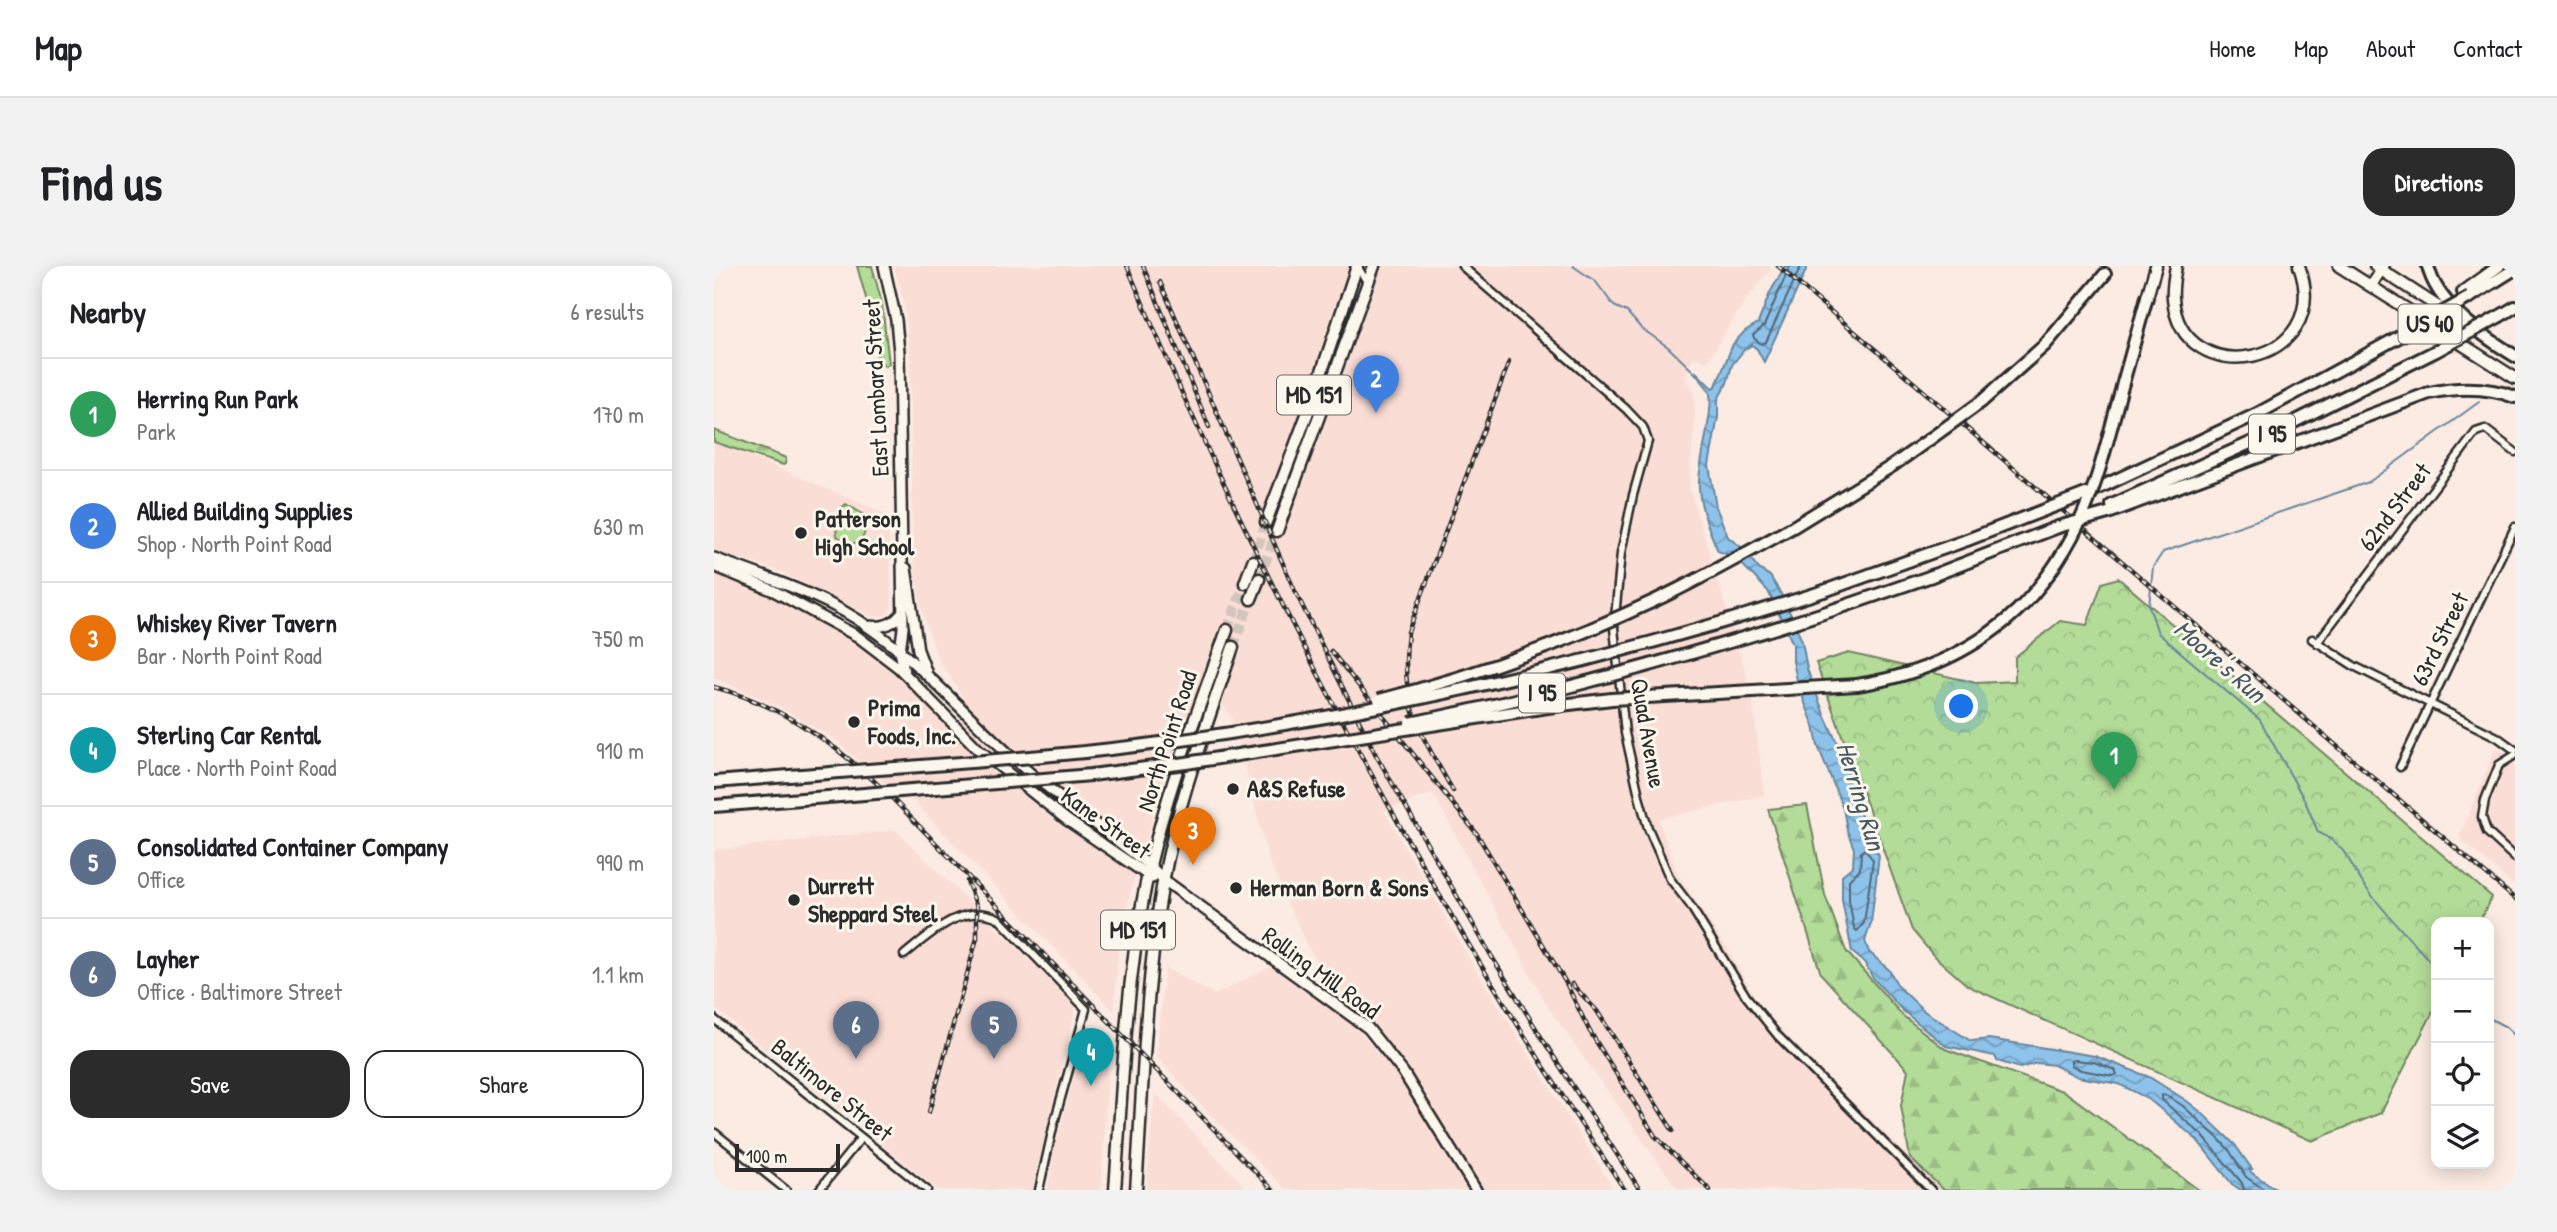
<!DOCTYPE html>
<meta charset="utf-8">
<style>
:root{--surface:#fff;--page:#f2f2f2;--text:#202124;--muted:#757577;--line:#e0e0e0;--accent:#2b2b2b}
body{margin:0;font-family:"Patrick Hand",sans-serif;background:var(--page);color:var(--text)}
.controls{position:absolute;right:21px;bottom:21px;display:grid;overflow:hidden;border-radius:14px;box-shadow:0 4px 18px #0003}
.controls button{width:63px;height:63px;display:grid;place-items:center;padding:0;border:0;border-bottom:2px solid var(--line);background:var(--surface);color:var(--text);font:35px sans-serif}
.scale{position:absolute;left:21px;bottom:18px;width:105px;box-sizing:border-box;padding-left:7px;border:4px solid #2b2b2b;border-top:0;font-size:19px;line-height:24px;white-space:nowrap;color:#2b2b2b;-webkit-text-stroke:5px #fbf7ec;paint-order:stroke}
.you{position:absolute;left:1248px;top:441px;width:24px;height:24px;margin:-18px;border:5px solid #fff;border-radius:50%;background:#1a73e8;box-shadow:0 0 0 10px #1a73e833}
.badge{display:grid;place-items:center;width:46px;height:46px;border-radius:50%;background:var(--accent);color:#fff;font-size:23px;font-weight:700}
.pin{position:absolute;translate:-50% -58px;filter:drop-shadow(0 2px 4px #0008)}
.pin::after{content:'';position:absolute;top:37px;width:24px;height:21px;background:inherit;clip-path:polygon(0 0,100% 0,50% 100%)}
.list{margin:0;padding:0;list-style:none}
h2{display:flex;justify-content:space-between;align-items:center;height:91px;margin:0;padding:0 28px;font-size:30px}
h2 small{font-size:23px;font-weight:400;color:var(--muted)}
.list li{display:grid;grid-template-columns:46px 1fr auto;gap:21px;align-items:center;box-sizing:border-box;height:112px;padding:0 28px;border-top:2px solid var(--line)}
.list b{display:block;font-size:26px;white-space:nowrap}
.list p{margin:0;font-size:23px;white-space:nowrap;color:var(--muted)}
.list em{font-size:23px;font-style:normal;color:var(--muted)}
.actions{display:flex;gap:14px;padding:21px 28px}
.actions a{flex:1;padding:16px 0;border:2px solid var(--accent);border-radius:21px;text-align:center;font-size:24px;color:var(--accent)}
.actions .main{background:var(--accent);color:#fff}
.icon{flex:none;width:38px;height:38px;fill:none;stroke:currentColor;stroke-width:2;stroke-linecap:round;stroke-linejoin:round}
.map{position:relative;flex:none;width:1801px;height:924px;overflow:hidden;border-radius:21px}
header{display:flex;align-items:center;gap:42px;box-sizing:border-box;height:98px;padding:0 35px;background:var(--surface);border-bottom:2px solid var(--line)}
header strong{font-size:33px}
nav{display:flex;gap:38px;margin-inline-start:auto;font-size:24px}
.intro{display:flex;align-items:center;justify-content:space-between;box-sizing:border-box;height:168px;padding:0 42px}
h1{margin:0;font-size:49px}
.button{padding:18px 32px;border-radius:21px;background:var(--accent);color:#fff;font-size:24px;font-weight:700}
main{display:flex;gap:42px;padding:0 42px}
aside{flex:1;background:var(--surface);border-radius:21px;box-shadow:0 4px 18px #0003}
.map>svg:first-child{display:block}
.built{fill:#faddd5}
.forest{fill:url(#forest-firs);stroke:#6f8462;stroke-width:2}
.park{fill:url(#park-crowns);stroke:#6f8462;stroke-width:2}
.garden{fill:#b3dc98;stroke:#6f8462;stroke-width:2}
.water{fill:url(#water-waves);stroke:#66869e;stroke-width:2}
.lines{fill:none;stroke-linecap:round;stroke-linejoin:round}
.shore{stroke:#526777;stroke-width:2}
.stream{stroke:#66869e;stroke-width:2}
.primary-tunnel{stroke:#d1c5bd;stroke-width:10;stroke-dasharray:10 5;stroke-linecap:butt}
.street-casing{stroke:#2b2b2b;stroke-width:11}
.secondary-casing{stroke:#2b2b2b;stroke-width:14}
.primary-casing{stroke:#2b2b2b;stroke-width:15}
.highway-casing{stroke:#2b2b2b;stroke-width:16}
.street{stroke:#fbf7ec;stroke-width:6}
.secondary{stroke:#fbf7ec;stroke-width:9}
.primary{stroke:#fbf7ec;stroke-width:10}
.highway{stroke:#fbf7ec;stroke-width:10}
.rail-casing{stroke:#2b2b2b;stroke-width:4.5}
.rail{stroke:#fbf7ec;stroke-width:2;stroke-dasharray:5;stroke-linecap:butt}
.highway-bridge-casing{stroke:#2b2b2b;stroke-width:16;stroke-linecap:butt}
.highway-bridge{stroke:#fbf7ec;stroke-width:10}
.poi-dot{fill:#2b2b2b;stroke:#fbf7ec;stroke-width:2.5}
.labels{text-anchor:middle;stroke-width:6;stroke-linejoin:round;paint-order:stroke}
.shield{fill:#fbf7ec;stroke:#696865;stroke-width:2}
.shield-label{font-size:23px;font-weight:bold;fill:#2b2b2b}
.street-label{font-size:24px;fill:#2b2b2b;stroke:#fbf7ec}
.poi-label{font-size:24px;font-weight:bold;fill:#2b2b2b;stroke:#fbf7ec;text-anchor:start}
.water-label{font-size:26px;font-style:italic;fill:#485864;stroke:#fbf7ec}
</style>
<header>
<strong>Map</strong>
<nav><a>Home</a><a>Map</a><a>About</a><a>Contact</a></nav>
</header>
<div class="intro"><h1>Find us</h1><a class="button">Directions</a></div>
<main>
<aside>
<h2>Nearby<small>6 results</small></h2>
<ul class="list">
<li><span class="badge" style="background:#2e9e5b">1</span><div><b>Herring Run Park</b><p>Park</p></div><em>170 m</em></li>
<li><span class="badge" style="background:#3f7fe0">2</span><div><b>Allied Building Supplies</b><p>Shop · North Point Road</p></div><em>630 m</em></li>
<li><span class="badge" style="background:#e8710a">3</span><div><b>Whiskey River Tavern</b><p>Bar · North Point Road</p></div><em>750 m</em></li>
<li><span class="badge" style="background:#0f9aa8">4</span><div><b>Sterling Car Rental</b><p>Place · North Point Road</p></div><em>910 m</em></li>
<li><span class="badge" style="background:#5c6f8a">5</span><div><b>Consolidated Container Company</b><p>Office</p></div><em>990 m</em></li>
<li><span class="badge" style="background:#5c6f8a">6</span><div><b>Layher</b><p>Office · Baltimore Street</p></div><em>1.1 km</em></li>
</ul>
<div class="actions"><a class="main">Save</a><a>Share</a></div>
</aside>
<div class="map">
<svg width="1801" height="924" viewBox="0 0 1801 924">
<defs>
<pattern id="forest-firs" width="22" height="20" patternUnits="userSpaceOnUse" patternTransform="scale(1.75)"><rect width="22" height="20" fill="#b3dc98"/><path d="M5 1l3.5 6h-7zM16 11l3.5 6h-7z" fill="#9abd83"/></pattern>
<pattern id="park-crowns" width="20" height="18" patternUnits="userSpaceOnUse" patternTransform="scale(1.75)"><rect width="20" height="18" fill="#b3dc98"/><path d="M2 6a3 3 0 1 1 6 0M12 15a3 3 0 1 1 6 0" fill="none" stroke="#9abd83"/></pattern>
<pattern id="water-waves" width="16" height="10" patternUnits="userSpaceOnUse" patternTransform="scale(1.75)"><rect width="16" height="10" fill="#8dc2ea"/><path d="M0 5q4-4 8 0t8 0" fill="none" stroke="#739ebe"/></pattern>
</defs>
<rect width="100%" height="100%" fill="#fbebe2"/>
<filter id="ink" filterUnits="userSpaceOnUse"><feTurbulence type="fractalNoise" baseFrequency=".0143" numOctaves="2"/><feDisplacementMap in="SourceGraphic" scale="14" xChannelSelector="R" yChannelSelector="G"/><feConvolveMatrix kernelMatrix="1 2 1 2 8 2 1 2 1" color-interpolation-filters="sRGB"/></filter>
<g filter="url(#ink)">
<!-- built -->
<path class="built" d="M180 0H1059L1028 39 993 96 979 91 971 110 980 129 981 146 975 221 1038 428 1050 529 944 553 964 609 1014 684 1046 740 1092 791 1230 924H964L834 741 719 527 670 545 760 701 900 924H766L683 791 670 776 638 746 593 680 554 592 518 450 488 413 443 531 430 585 419 616 405 673 400 745 190 525 185 529 116 470 58 437 0 412V304L53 326 140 372 195 416 240 463 258 446 223 390 207 342 199 287 196 83 190 35Z
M0 175 174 249 178 342 172 349 159 351 63 304 0 285Z
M1782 482 1801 493V620L1745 572Z
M181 564 362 739 318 924H224L0 741V584Z
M556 701 638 758 668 790 691 821 755 924H573L488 840 442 790 451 702 501 729Z
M375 759 395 781 387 924H334L341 880Z
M441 827 534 924H432Z"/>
<!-- forest -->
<path class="forest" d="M143 0H158L168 38 175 98 171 100 163 92 159 57Z
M0 164 72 192 71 198 69 199 0 176Z
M1093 539 1111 629 1132 685 1188 749 1231 783 1351 826 1485 924H1230L1196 892 1187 840 1194 804 1107 708 1054 543Z"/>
<!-- park -->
<path class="park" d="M1404 312 1778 631 1765 656H1722V740L1667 847 1598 875 1254 720 1220 690 1198 664 1102 397 1135 387 1262 417 1301 415V391L1346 355 1373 359 1388 317Z"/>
<!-- garden -->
<path class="garden" d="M132 238 152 250 156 249 159 255 154 256 147 277H134L123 270C121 256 120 247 132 238Z"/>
<!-- water -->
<path class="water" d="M1071 0H1094L1050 96 1043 83 1038 79 1030 84 1018 99 1013 117 1004 133V151L995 199 1002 241 1014 271 1026 280 1045 303 1056 310 1070 333 1088 375 1093 403 1110 448 1126 483 1136 512 1141 517C1141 537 1153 573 1165 589L1157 657 1151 675 1155 686 1175 704 1184 720 1210 745 1257 775 1275 773 1381 790 1435 811 1473 835 1488 847 1521 879 1538 903H1535L1538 907 1563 924H1527L1518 918 1483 874 1454 849 1433 832 1405 818 1364 811 1340 799 1323 797 1306 802 1283 795 1281 790 1232 780 1188 744 1159 712 1150 696 1138 686 1128 634V609L1139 600 1140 583 1133 564 1129 542 1104 480 1100 460 1084 419 1079 395V378L1054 325 1022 292 1004 285C996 266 986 242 985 222 983 199 1002 140 995 125 992 118 985 114 983 107L998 122 1002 120 1019 78 1031 65 1044 57 1056 27Z"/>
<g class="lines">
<!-- shore -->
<path class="shore" d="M1076 0 1050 60 1039 69 1040 72 1047 78 1052 76 1087 0
M1151 583 1159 594 1150 657 1143 665 1140 662 1135 634V614L1146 603 1147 586Z
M1360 794 1380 796 1401 804 1403 808 1399 810 1367 804 1357 799V795Z
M1530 924 1528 917 1488 869 1448 834V829L1454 830 1469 840 1504 872 1515 884 1532 911 1551 924"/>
<!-- stream -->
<path class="stream" d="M859 0 882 16 900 40 913 46 927 62 954 81 983 109
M1722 702C1699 676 1674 651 1653 623 1633 598 1638 583 1604 566L1591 535 1546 454 1444 367 1435 340 1439 301 1449 286 1655 216 1765 136
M1775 752 1792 761 1801 770"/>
<!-- primary-tunnel -->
<path class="primary-tunnel" d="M539 295 552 256
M545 313 563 265
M513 364 531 317
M519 381 537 333"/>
<defs>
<path id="street" d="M643 0 655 19
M748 0 912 143 929 161 934 175 919 229 907 287 900 362 911 467 926 534 934 562 956 613 976 639 1032 730 1064 770 1217 924
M1598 373 1640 400 1783 471 1801 484
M1603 377 1762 166 1771 163 1801 186
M1801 489 1785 499 1771 534 1768 551 1773 566 1801 592
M1686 501 1801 261
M190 689C215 669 249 635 284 652L372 743 340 857 325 924
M0 753 213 924
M0 866 72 924
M105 924 147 872"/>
<path id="secondary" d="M170 0 182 54 185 86 189 362 186 385 190 406
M1657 20 1670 0
M0 292C52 312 111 329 156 362 217 405 265 465 323 513L436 600 450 614 654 762 689 806 762 924
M0 300 60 325 143 370 185 402 264 483 353 554 438 612
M192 302 204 384 212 405
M154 360C170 362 180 358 189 346"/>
<path id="primary" d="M1462 0C1460 11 1458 21 1459 32 1466 128 1622 101 1585 0
M1625 0 1801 112
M1661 0 1749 57
M1433 31 1442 0
M552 256 597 138 643 0
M563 265 660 0
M531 317 539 295
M537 333 545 313
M401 924C408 827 411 729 429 633 446 541 481 453 513 364
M422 924C429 821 431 718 449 616 464 535 493 458 519 381"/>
<path id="highway" d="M1714 0C1722 38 1769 70 1801 90
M1749 26 1785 0
M1756 31 1801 3
M1786 50 1801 41
M1409 117 1433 31
M1267 136 1331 79 1391 8
M1372 228 1543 148 1694 66
M1398 239 1554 169 1722 85
M1394 247 1715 127C1744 121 1772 120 1801 131
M1079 261 1178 200 1216 173
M1110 325 1253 274
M1116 345 1215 311 1344 261
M1143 419C1207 409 1264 384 1310 338
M0 516 101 508
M0 540 126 530"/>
</defs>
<!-- street casing -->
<use href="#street" class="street-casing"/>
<!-- secondary casing -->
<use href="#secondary" class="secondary-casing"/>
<!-- primary casing -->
<use href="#primary" class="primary-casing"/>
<!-- highway casing -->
<use href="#highway" class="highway-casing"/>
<!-- street -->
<use href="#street" class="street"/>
<!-- secondary -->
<use href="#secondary" class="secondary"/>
<!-- primary -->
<use href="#primary" class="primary"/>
<!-- highway -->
<use href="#highway" class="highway"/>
<defs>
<path id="rail" d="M413 0C548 322 715 635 911 924
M429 0 495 161
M1064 0 1801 633
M446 16 580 323 662 489 778 691 829 774 926 924
M617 385 763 568 852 717 875 764 941 870 996 924
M0 421C68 439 123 479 173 527L559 924
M739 525C705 464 685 439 694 366L795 96
M858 718 883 745 959 865
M215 846 263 672V641L253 615"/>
</defs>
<!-- rail casing -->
<use href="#rail" class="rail-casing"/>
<!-- rail -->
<use href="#rail" class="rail"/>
<defs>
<path id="highway-bridge" d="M1694 66 1756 31
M1722 85 1786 50
M1216 173 1267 136
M1344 261 1394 247
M1253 274 1372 228
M1310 338C1374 269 1385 205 1409 117
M665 434C760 410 853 376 942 334 989 312 1034 286 1079 261
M696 457C838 429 978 389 1116 345
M101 508C191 501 281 495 371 486 622 459 869 402 1110 325
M126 530 377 509 472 497 847 439 898 433 1143 419"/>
</defs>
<!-- highway-bridge casing -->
<use href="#highway-bridge" class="highway-bridge-casing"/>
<!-- highway-bridge -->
<use href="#highway-bridge" class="highway-bridge"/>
</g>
</g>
<!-- markers -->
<g class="poi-dot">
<circle cx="87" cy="267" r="7"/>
<circle cx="140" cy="456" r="7"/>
<circle cx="519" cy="523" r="7"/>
<circle cx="522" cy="622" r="7"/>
<circle cx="80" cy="634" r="7"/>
</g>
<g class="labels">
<!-- shield labels -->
<g class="shield">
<rect x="1684.5" y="38.5" width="63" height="39" rx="5"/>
<rect x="563" y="109.5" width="74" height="39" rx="5"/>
<rect x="1535" y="148.5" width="46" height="39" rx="5"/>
<rect x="805" y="407.5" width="46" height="39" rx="5"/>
<rect x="387" y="644.5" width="74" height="39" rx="5"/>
</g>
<g class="shield-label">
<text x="1716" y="66">US 40</text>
<text x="600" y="137">MD 151</text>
<text x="1558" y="176">I 95</text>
<text x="828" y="435">I 95</text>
<text x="424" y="672">MD 151</text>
</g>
<!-- street labels -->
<g class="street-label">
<text transform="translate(162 122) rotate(-93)" y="8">East Lombard Street</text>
<text transform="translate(1681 241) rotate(-53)" y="8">62nd Street</text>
<text transform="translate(1726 373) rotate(-64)" y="8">63rd Street</text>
<text transform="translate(934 467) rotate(80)" y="8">Quad Avenue</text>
<text transform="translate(453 475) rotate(-72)" y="8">North Point Road</text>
<text transform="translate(392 557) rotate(36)" y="8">Kane Street</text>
<text transform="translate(607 707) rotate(36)" y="8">Rolling Mill Road</text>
<text transform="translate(118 824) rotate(39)" y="8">Baltimore Street</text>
</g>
<!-- poi labels -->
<g class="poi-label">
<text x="101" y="261">Patterson<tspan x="101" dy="28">High School</tspan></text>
<text x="154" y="450">Prima<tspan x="154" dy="28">Foods, Inc.</tspan></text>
<text x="533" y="531">A&amp;S Refuse</text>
<text x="94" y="628">Durrett<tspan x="94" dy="28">Sheppard Steel</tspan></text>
<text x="536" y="630">Herman Born &amp; Sons</text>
</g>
<!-- water labels -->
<g class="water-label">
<text transform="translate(1506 395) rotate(41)" y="9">Moore's Run</text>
<text transform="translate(1147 530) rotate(73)" y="9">Herring Run</text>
</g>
</g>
</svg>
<div class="controls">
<button>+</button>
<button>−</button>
<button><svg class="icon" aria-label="locate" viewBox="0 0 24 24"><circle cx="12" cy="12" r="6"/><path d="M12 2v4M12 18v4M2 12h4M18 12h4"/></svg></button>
<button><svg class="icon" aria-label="layers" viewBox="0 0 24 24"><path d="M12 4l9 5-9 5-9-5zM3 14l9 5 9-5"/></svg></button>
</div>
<div class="scale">100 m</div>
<div class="you"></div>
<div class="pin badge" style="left:1400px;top:524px;background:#2e9e5b">1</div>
<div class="pin badge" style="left:662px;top:147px;background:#3f7fe0">2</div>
<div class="pin badge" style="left:479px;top:599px;background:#e8710a">3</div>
<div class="pin badge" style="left:377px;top:820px;background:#0f9aa8">4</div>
<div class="pin badge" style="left:280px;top:793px;background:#5c6f8a">5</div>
<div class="pin badge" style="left:142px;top:793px;background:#5c6f8a">6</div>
</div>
</main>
